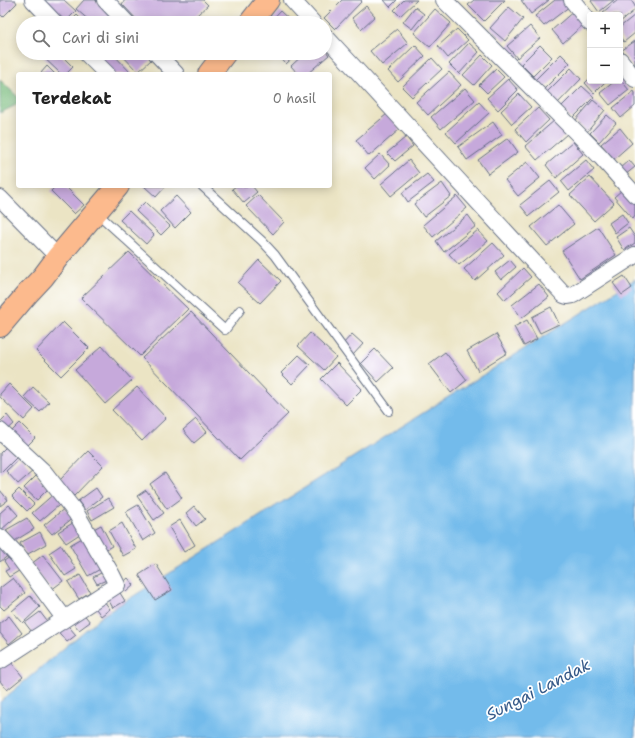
<!DOCTYPE html>
<html lang="id">
<meta charset="utf-8">
<style>
:root{--surface:#fff;--page:#f2f2f2;--text:#222;--muted:#767676;--line:#e0e0e0}
body{margin:0;font-family:"Shantell Sans",sans-serif;background:var(--page);color:var(--text)}
.controls{position:absolute;right:12px;top:12px;display:grid;overflow:hidden;border-radius:4px;box-shadow:0 2px 10px #0003}
.controls button{width:36px;height:36px;display:grid;place-items:center;padding:0;border:0;border-bottom:1px solid var(--line);background:var(--surface);color:var(--text);font:20px sans-serif}
.list{margin:0;padding:0;list-style:none}
h2{display:flex;justify-content:space-between;align-items:center;height:52px;margin:0;padding:0 16px;font-size:17px}
h2 small{font-size:13px;font-weight:400;color:var(--muted)}
.icon{flex:none;width:22px;height:22px;fill:none;stroke:currentColor;stroke-width:2;stroke-linecap:round;stroke-linejoin:round}
.map{position:relative;flex:none;width:635px;height:738px;overflow:hidden}
.search{position:absolute;background:var(--surface);box-shadow:0 2px 10px #0003;left:16px;top:16px;width:316px;height:44px;display:flex;align-items:center;gap:10px;box-sizing:border-box;padding:0 14px;border-radius:22px;color:var(--muted);font-size:15px}
.panel{position:absolute;background:var(--surface);box-shadow:0 2px 10px #0003;left:16px;top:72px;width:316px;height:116px;border-radius:4px}
.map>svg:first-child{display:block}
.forest{fill:#7abc7e;stroke:#4a766e}
.water{fill:#73bbeb;stroke:#4775a4}
.building{fill:#c6a9db}
.lines{fill:none;stroke-linecap:round;stroke-linejoin:round}
.lane-casing{stroke:#646e82;stroke-width:10}
.street-casing{stroke:#646e82;stroke-width:18}
.primary-casing{stroke:#646e82;stroke-width:24}
.lane{stroke:#fff;stroke-width:8}
.street{stroke:#fff;stroke-width:16}
.primary{stroke:#fcba8d;stroke-width:22}
.labels{text-anchor:middle;stroke-width:3.5;stroke-linejoin:round;paint-order:stroke}
.water-label{font-size:16px;font-style:italic;fill:#355988;stroke:#fff}
</style>
<div class="map">
<svg width="635" height="738" viewBox="0 0 635 738">
<rect width="100%" height="100%" fill="#fff"/>
<filter id="ink" filterUnits="userSpaceOnUse"><feTurbulence type="fractalNoise" baseFrequency=".025" numOctaves="2"/><feDisplacementMap in="SourceGraphic" scale="8" xChannelSelector="R" yChannelSelector="G"/><feConvolveMatrix kernelMatrix="1 2 1 2 8 2 1 2 1" color-interpolation-filters="sRGB"/></filter>
<filter id="wash" filterUnits="userSpaceOnUse"><feTurbulence type="fractalNoise" baseFrequency=".012" numOctaves="4" result="noise"/><feDisplacementMap in="SourceGraphic" scale="16" xChannelSelector="R" yChannelSelector="G"/><feGaussianBlur stdDeviation="0.9" result="paint"/><feColorMatrix in="noise" values="0 0 0 0 0 0 0 0 0 0 0 0 0 0 0 0 0 1.4 0 .05"/><feComposite in="paint" operator="in"/></filter>
<g filter="url(#wash)">
<rect width="100%" height="100%" fill="#ebe4c4"/>
<!-- forest -->
<path class="forest" d="M0 80 18 97V104L0 113Z"/>
<!-- water -->
<path class="water" d="M635 279V738H0V702L102 616Z"/>
<g id="blocks">
<!-- building -->
<path class="building" d="M0 0H15L17 3 3 17 0 14Z
M45 0H64L76 11 64 23H63L42 3Z
M84 0H95L114 17 108 23H92L76 9Z
M125 0H203L208 5 188 23H140L122 4Z
M342 0H361L362 1 335 29 324 18Z
M384 0H397L390 7Z
M404 0H417L400 16 394 10Z
M474 0H505L484 21 468 5Z
M521 0H549L531 14Z
M555 0H566L570 6 544 26 535 16Z
M592 0H614L599 12 591 1Z
M618 0H631L635 6V10L620 22V15H606L603 12Z
M366 6 375 16 361 29 352 18Z
M415 7 424 14 412 29 403 22Z
M509 7 523 19 505 41 490 28Z
M435 9 451 23 430 47 414 33Z
M575 10 585 23 563 43 552 30Z
M280 11 293 23H269Z
M77 15 84 22 82 23H69Z
M635 15V33L624 42 620 37V27Z
M530 26 540 38 517 58 507 46Z
M397 29 408 43 382 65 370 51Z
M457 29 468 40 448 58 438 46Z
M635 41V70L621 51Z
M469 43 479 52 459 74 449 64Z
M415 45 425 56 398 82 388 71Z
M540 45 552 57 533 76 521 64Z
M325 50 329 55 307 74H298L291 66 305 53H325Z
M39 53H59L73 67 66 74H61Z
M99 53H112L132 74H114L96 56Z
M120 53H147L152 59 138 72Z
M276 53H298L286 64Z
M561 54 570 63 543 90 534 81Z
M482 55 492 65 474 85 463 75Z
M432 58 442 69 412 97 402 87Z
M47 66 55 74H40Z
M571 68 581 79 557 104 546 93Z
M496 69 504 77 487 93 479 85Z
M449 72 461 85 428 115 416 102Z
M590 78V81H606L594 93 585 83Z
M508 79 518 90 498 110 487 98Z
M620 79 629 90 610 105 600 93 615 81H620Z
M582 86 594 97 572 119 560 108Z
M465 88 475 100 441 129 431 117Z
M634 91 635 93V106L621 118 613 108Z
M519 94 531 107 512 124 501 111Z
M593 100 605 110 587 132 575 121Z
M479 102 489 113 456 143 446 132Z
M538 108 549 120 526 142 515 129Z
M387 114 400 129 369 156 356 140Z
M607 115 616 123 599 142 590 133Z
M555 120 567 134 537 160 525 146Z
M493 122 502 135 467 160 458 147Z
M620 128 632 143 614 159 601 144Z
M406 137 413 146 395 161 387 153Z
M508 138 518 152 488 174 478 160Z
M573 142 583 154 556 178 546 165Z
M380 154 390 165 375 179 365 168Z
M409 160 419 173 391 196 381 184Z
M586 160 594 170 569 191 561 181Z
M629 160 635 167 625 175 619 169Z
M527 162 540 178 518 196 505 180Z
M427 174 434 182 408 202 402 193Z
M590 177 614 203 594 221 570 195Z
M550 181 559 192 529 216 520 205Z
M442 183 451 196 424 217 414 204Z
M56 186H65L84 205 74 214 51 191Z
M144 186H166L156 197Z
M236 186H252L257 192 244 203 232 189Z
M622 190 635 204V216L633 219 614 197Z
M258 195 284 222 273 234 246 206Z
M176 196 191 212 175 228 160 211Z
M457 196 467 208 433 237 423 225Z
M145 202 170 226 161 235 136 211Z
M558 205 574 224 547 246 531 227Z
M129 211 154 235 146 244 120 220Z
M622 214 628 223 615 233 609 223Z
M468 215 476 226 444 252 436 241Z
M598 227 616 255 580 279 562 251Z
M629 228 635 237V243L624 250 616 237Z
M478 230 488 241 459 265 449 254Z
M493 243 504 255 475 281 464 269Z
M129 252 188 309 140 356 81 298Z
M259 260 281 281 260 303 238 283Z
M510 260 516 267 501 280 495 272Z
M523 268 531 277 505 300 498 292Z
M624 276 632 288 622 295 613 283Z
M539 284 549 297 522 318 512 305Z
M551 307 559 324 540 333 532 317Z
M191 312 288 414 240 460 142 358Z
M527 320 537 339 524 346 514 327Z
M63 322 89 348 61 376 36 351Z
M310 333 336 357 324 370 298 346Z
M352 334 363 344 353 355 342 345Z
M496 334 507 353 478 371 467 351Z
M102 346 132 380 105 404 75 370Z
M375 349 393 368 378 382 361 363Z
M445 352 467 380 451 393 429 364Z
M299 355 310 365 292 384 281 373Z
M337 363 362 389 346 405 321 379Z
M9 384 34 409 24 420 0 397V394Z
M33 387 49 402 40 412 24 397Z
M137 387 166 418 142 441 112 410Z
M7 415 14 424 4 433 0 428V422Z
M196 419 207 432 194 443 183 430Z
M20 423 35 438 24 449 9 434Z
M7 446 18 456 1 473 0 472V453Z
M88 451 103 466 74 496 59 481Z
M21 457 33 471 18 484 6 471Z
M165 473 182 498 167 509 150 484Z
M36 476 49 488 37 500 24 488Z
M96 488 102 497 85 510 78 501Z
M19 489 34 504 27 511 12 496Z
M0 490 8 500 0 506Z
M146 490 164 513 154 520 137 496Z
M56 492 64 501 40 521 32 513Z
M108 498 114 507 92 520 87 511Z
M9 505 18 515 1 530 0 528V513Z
M138 505 155 533 143 541 126 512Z
M194 506 205 519 196 526 186 513Z
M65 508 73 518 52 534 44 525Z
M27 518 34 529 13 542 6 530Z
M180 520 195 545 184 552 169 527Z
M76 521 83 532 66 543 58 532Z
M122 523 136 549 123 556 109 531Z
M101 525 112 546 101 552 90 531Z
M40 532 46 544 26 555 20 543Z
M84 537 102 568 88 576 70 545Z
M0 542 10 554 0 562Z
M61 545 76 569 65 576 49 553Z
M13 555 22 569 9 577 5 571 9 569 4 561Z
M43 555 63 581 51 590 31 564Z
M156 564 172 590 155 600 139 575Z
M105 571 109 579 97 584 93 577Z
M80 575 90 592 79 599 68 582Z
M13 578 25 593 4 610 0 606V588Z
M128 578 134 585 126 592 120 585Z
M117 588 125 601 113 608 105 594Z
M30 596 40 607 23 623 12 611Z
M101 597 110 609 101 616 92 603Z
M40 612 50 625 35 636 25 623Z
M82 612 90 622 79 630 71 620Z
M9 616 22 633 9 644 0 633V623Z
M64 621 76 635 67 642 55 628Z
M7 657 23 677 7 690 0 681V663Z"/>
</g>
</g>
<g filter="url(#ink)">
<use href="#blocks" fill-opacity="0" stroke="#646e82" stroke-width="1"/>
<g class="lines">
<defs>
<path id="lane" d="M202 186 262 241 275 255 389 411
M97 213 225 330 240 310"/>
<path id="street" d="M33 0 55 23
M105 0 127 23
M292 0 313 23
M444 0 601 157 635 195
M572 0 590 23
M325 36 564 295 567 296 573 295 635 255
M86 53 107 74
M156 53 176 74
M620 60 635 79
M0 198 58 257
M0 431 44 472 76 513 112 575 117 585 0 661
M0 537 18 556 64 618"/>
<path id="primary" d="M250 23 268 0
M209 74 225 53
M0 326 28 293 43 277 58 257 96 212 118 186"/>
</defs>
<!-- lane casing -->
<use href="#lane" class="lane-casing"/>
<!-- street casing -->
<use href="#street" class="street-casing"/>
<!-- primary casing -->
<use href="#primary" class="primary-casing"/>
<!-- lane -->
<use href="#lane" class="lane"/>
<!-- street -->
<use href="#street" class="street"/>
<!-- primary -->
<use href="#primary" class="primary"/>
</g>
</g>
<g class="labels">
<!-- water labels -->
<g class="water-label">
<text transform="translate(538 689) rotate(-27)" y="6">Sungai Landak</text>
</g>
</g>
</svg>
<div class="controls">
<button>+</button>
<button>−</button>
</div>
<div class="search"><svg class="icon" aria-label="search" viewBox="0 0 24 24"><circle cx="10" cy="10" r="6"/><path d="M15 15l6 6"/></svg>Cari di sini</div>
<section class="panel">
<h2>Terdekat<small>0 hasil</small></h2>
<ul class="list">
</ul>
</section>
</div>
